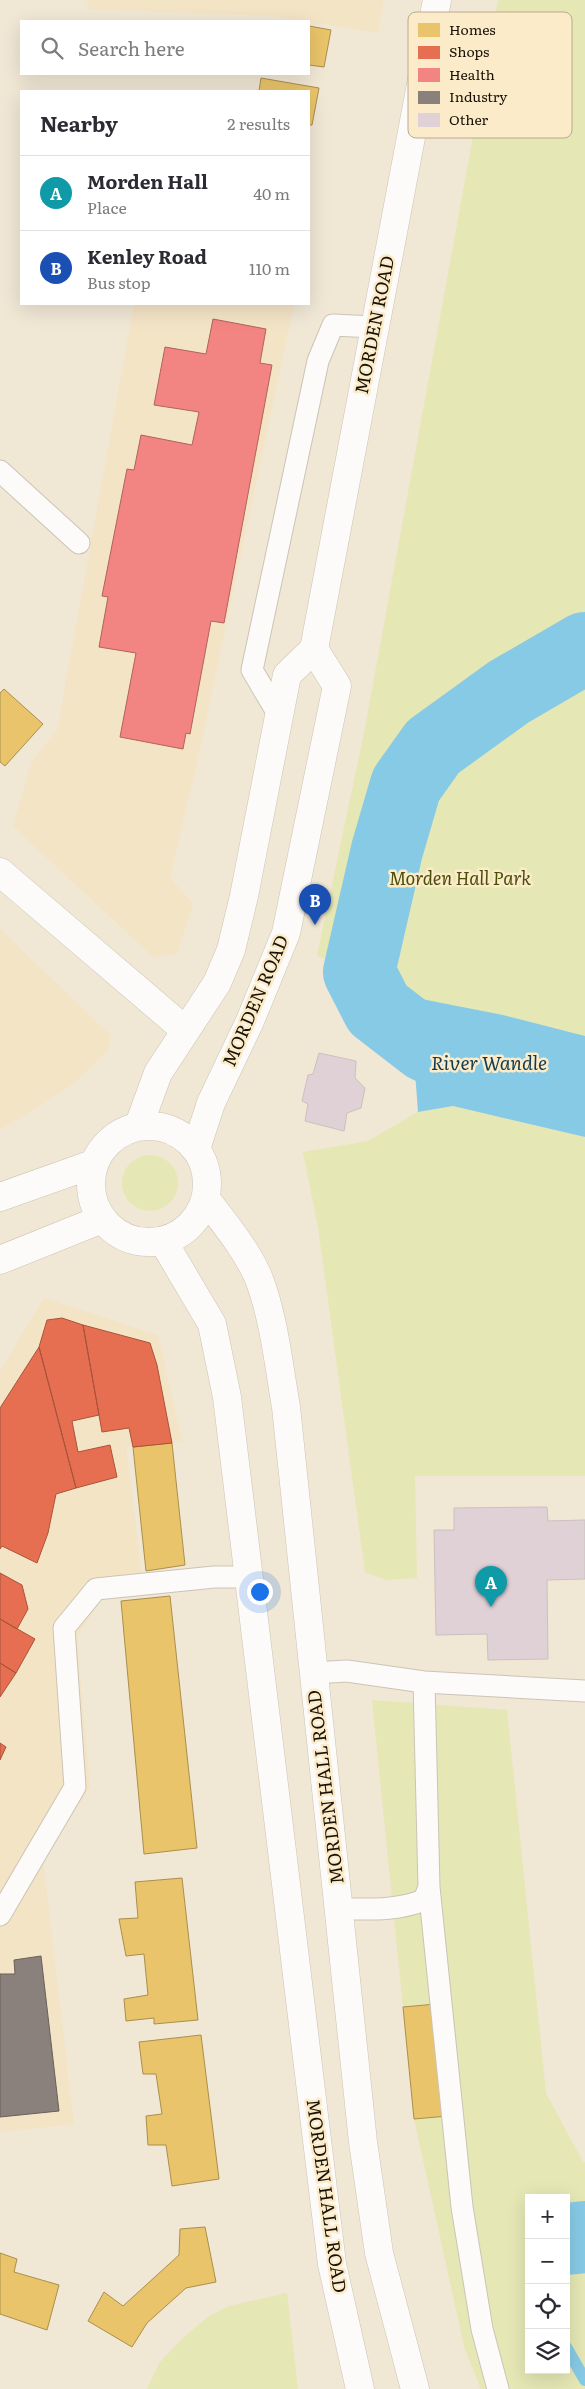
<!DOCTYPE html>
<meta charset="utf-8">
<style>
:root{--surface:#fff;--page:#f2f2f3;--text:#2b2b33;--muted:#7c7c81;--line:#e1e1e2;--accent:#645d4e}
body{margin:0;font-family:Literata,serif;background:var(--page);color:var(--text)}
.controls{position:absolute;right:15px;bottom:15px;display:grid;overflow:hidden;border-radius:0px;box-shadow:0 5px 20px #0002}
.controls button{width:45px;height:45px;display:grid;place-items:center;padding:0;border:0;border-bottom:1px solid var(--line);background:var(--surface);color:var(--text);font:25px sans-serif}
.you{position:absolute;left:259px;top:1591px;width:18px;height:18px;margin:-12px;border:4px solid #fff;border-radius:50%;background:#1a73e8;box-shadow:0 0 0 8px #1a73e833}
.badge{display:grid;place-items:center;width:32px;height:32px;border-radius:50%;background:var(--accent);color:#fff;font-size:16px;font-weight:700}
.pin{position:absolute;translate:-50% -41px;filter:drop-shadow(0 1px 2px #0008)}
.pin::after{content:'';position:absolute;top:26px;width:18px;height:15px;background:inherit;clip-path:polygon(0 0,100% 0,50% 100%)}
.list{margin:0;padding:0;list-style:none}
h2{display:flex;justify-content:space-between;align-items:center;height:65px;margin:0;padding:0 20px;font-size:21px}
h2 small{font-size:16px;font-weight:400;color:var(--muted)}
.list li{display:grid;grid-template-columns:32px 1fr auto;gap:15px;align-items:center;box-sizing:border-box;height:75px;padding:0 20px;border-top:1px solid var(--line)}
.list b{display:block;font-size:19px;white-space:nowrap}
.list p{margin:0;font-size:16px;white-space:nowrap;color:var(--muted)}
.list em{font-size:16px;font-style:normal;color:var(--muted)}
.icon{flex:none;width:28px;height:28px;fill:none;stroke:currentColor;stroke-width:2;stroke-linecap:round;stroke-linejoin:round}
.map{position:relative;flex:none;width:585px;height:2389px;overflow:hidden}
.search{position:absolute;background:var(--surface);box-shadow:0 5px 20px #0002;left:20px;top:20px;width:290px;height:55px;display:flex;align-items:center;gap:12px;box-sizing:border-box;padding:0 18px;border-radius:0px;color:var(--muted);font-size:19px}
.panel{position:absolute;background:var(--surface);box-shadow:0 5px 20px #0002;left:20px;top:90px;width:290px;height:215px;border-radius:0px}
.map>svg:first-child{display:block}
.built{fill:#f4e4c6}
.green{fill:#e5e7b4;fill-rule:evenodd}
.water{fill:#87cae5}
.homes{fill:#e9c46a;stroke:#aa8f4c}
.shops{fill:#e76f51;stroke:#a9533a}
.health{fill:#f28482;stroke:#b1625d}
.industry{fill:#8a817c;stroke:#686059}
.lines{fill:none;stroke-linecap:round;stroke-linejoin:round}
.stream{stroke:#87cae5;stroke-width:12}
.river{stroke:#87cae5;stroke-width:72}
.building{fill:#e0d1d7;stroke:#cac1bf}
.service-casing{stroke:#cbc4b6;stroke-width:23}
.minor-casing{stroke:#cbc4b6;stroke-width:29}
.trunk-casing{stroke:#cbc4b6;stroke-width:29}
.service{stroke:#fdfbf9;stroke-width:21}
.minor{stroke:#fdfbf9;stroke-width:28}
.trunk{stroke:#fdfbf9;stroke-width:28}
.labels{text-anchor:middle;stroke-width:5;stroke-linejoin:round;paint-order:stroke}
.street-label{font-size:18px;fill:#181206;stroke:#fcebc9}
.park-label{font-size:18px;font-style:italic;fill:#494f0b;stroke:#fcebc9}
.water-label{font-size:19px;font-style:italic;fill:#113c50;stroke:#fcebc9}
.key{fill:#fcebc9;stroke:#b8aa8e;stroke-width:1}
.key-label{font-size:14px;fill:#181206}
</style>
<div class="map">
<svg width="585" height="2389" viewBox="0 0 585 2389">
<rect width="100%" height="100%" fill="#f0e7d5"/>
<!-- built -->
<path class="built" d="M88 0H384L378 33 271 16 87 9Z
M134 304H294L199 753 170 878 193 904 177 954 153 957 13 826 32 760 57 731Z
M0 929 110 1035 108 1050 72 1085 0 1130Z
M44 1298 158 1335 182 1441 126 1447 144 1593 104 1596 77 1636 90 1787 43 1860 74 2124 0 2132V1371Z"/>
<!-- green -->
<path class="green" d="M498 0H585V1036L503 1015 386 992 347 965 317 956 365 728Z
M453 1106 585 1137V1476H415L417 1578 386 1580 365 1572 318 1227 303 1152 368 1141 418 1112Z
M122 1183a28 28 0 1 1 56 0a28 28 0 1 1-56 0Z
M372 1700 507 1710 546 2093 583 2162H585V2389H481L465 2350 414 2119 447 2116 435 2004 403 2007ZM529 2198H566V2370H529Z
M287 2293 298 2389H147L160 2362 185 2336 209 2316 229 2306Z"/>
<!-- water -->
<path class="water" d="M386 992 503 1015 585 1036V1137L453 1106 418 1112 413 1045 378 1009Z"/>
<!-- homes -->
<path class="homes" d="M309 26 331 30 324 67 309 65Z
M261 78 319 88 312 125H309V91H259Z
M4 689 43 724 5 766 0 762V693Z
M172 1443 185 1565 146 1571 133 1447Z
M170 1596 197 1848 144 1854 121 1601Z
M182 1878 198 2020 154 2024V2018L126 2021 124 1999 148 1995 144 1954 126 1956 119 1919 138 1918 135 1882Z
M436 2004 448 2116 414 2119 403 2007Z
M201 2035 219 2179 172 2186 166 2145H148L146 2116 162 2114 156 2074H143L139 2042Z
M205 2227 216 2282 186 2288 147 2323 132 2347 88 2321 104 2292 123 2306 179 2255 180 2229Z
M0 2253 17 2259 14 2272 59 2285 47 2330 0 2314Z"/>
<!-- shops -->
<path class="shops" d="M62 1318 83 1325 99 1415 72 1421 78 1452 110 1445 117 1477 76 1488 39 1347 47 1320Z
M83 1325 150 1343 157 1365 172 1443 133 1447 129 1428 102 1432Z
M39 1347 76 1488 56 1494 48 1533 37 1563 2 1546 0 1549V1408Z
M0 1573 22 1585 28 1609 17 1629 0 1619Z
M0 1619 35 1639 16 1673 0 1663Z
M0 1663 16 1673 0 1697Z
M0 1743 6 1747 0 1760Z"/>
<!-- health -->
<path class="health" d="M213 319 266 329 260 363 272 365 224 623 211 621 190 734 186 733 183 749 120 737 136 653 99 647 108 597 102 596 127 469 134 470 141 435 192 445 199 412 154 405 165 347 206 354Z"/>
<!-- industry -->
<path class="industry" d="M41 1956 59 2111 0 2117V1974H15L14 1960Z"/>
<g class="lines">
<!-- stream -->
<path class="stream" d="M566 2347 585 2380"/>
<!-- river -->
<path class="river" d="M585 648 509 692 433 747 406 785 387 850 359 972 378 1009 426 1046 467 1066 585 1092
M566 2239 585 2237"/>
</g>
<!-- building -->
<path class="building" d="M319 1053 356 1061 355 1078 365 1088 361 1108 347 1113 344 1131 305 1121 308 1104 302 1101 308 1075 313 1074Z
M547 1507 548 1521 585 1520V1579L547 1580 548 1659 488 1660 487 1634 436 1635 434 1530H454V1508Z"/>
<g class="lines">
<defs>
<path id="service" d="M0 471 79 543
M278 714 252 670 318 361 333 325 374 327
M312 1673 347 1671 424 1682 585 1691
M429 1887 462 2207 482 2329 498 2389
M340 1909C369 1909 397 1911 424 1900L429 1887 424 1682
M0 1915 75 1787 64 1628 96 1589 214 1577H250"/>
<path id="minor" d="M0 872 185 1030"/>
<path id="trunk" d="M139 1125 158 1073 217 983 231 950 244 896 287 675 314 649 437 0
M91 1184a58 58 0 1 1 116 0a58 58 0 1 1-116 0Z
M196 1149 211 1103 250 1021 286 933 337 686 314 649
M0 1197 93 1164
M206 1199C225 1224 247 1250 259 1279 274 1318 279 1367 286 1407L363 2142 379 2253 415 2389
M163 1241 212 1324 227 1397 332 2264 360 2389
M0 1260 102 1219"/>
</defs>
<!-- service casing -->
<use href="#service" class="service-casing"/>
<!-- minor casing -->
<use href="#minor" class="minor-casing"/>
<!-- trunk casing -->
<use href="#trunk" class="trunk-casing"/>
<!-- service -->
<use href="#service" class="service"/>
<!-- minor -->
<use href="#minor" class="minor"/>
<!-- trunk -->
<use href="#trunk" class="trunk"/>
</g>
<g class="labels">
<!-- street labels -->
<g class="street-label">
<text transform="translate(375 325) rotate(-79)" y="6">MORDEN ROAD</text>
<text transform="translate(256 1001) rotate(-67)" y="6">MORDEN ROAD</text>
<text transform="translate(326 1787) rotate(-97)" y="6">MORDEN HALL ROAD</text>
<text transform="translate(326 2196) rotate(82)" y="6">MORDEN HALL ROAD</text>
</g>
<!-- park labels -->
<g class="park-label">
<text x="460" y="885">Morden Hall Park</text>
</g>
<!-- water labels -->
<g class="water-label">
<text x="489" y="1070">River Wandle</text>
</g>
</g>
<!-- legend -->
<rect x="408" y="12" width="164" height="126" rx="8" class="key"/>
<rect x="418" y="23" width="22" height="14" fill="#e9c46a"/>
<rect x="418" y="46" width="22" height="13" fill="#e76f51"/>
<rect x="418" y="68" width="22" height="14" fill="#f28482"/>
<rect x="418" y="91" width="22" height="13" fill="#8a817c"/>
<rect x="418" y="113" width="22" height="14" fill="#e0d1d7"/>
<g class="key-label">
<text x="449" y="35">Homes</text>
<text x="449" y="57">Shops</text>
<text x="449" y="80">Health</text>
<text x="449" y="102">Industry</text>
<text x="449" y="125">Other</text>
</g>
</svg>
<div class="controls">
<button>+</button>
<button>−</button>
<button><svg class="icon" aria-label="locate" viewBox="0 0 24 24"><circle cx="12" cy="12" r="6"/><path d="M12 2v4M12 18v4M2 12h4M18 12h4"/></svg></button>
<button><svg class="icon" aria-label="layers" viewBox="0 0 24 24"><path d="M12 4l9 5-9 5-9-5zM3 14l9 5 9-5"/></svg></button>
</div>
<div class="you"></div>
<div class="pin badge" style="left:491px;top:1607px;background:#0f9aa8">A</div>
<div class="pin badge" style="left:315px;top:925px;background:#1a4fb4">B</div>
<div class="search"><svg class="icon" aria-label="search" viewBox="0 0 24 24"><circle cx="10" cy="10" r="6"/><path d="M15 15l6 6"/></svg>Search here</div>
<section class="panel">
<h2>Nearby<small>2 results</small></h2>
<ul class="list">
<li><span class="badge" style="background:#0f9aa8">A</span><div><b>Morden Hall</b><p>Place</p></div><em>40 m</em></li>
<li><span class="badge" style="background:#1a4fb4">B</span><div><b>Kenley Road</b><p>Bus stop</p></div><em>110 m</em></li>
</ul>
</section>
</div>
